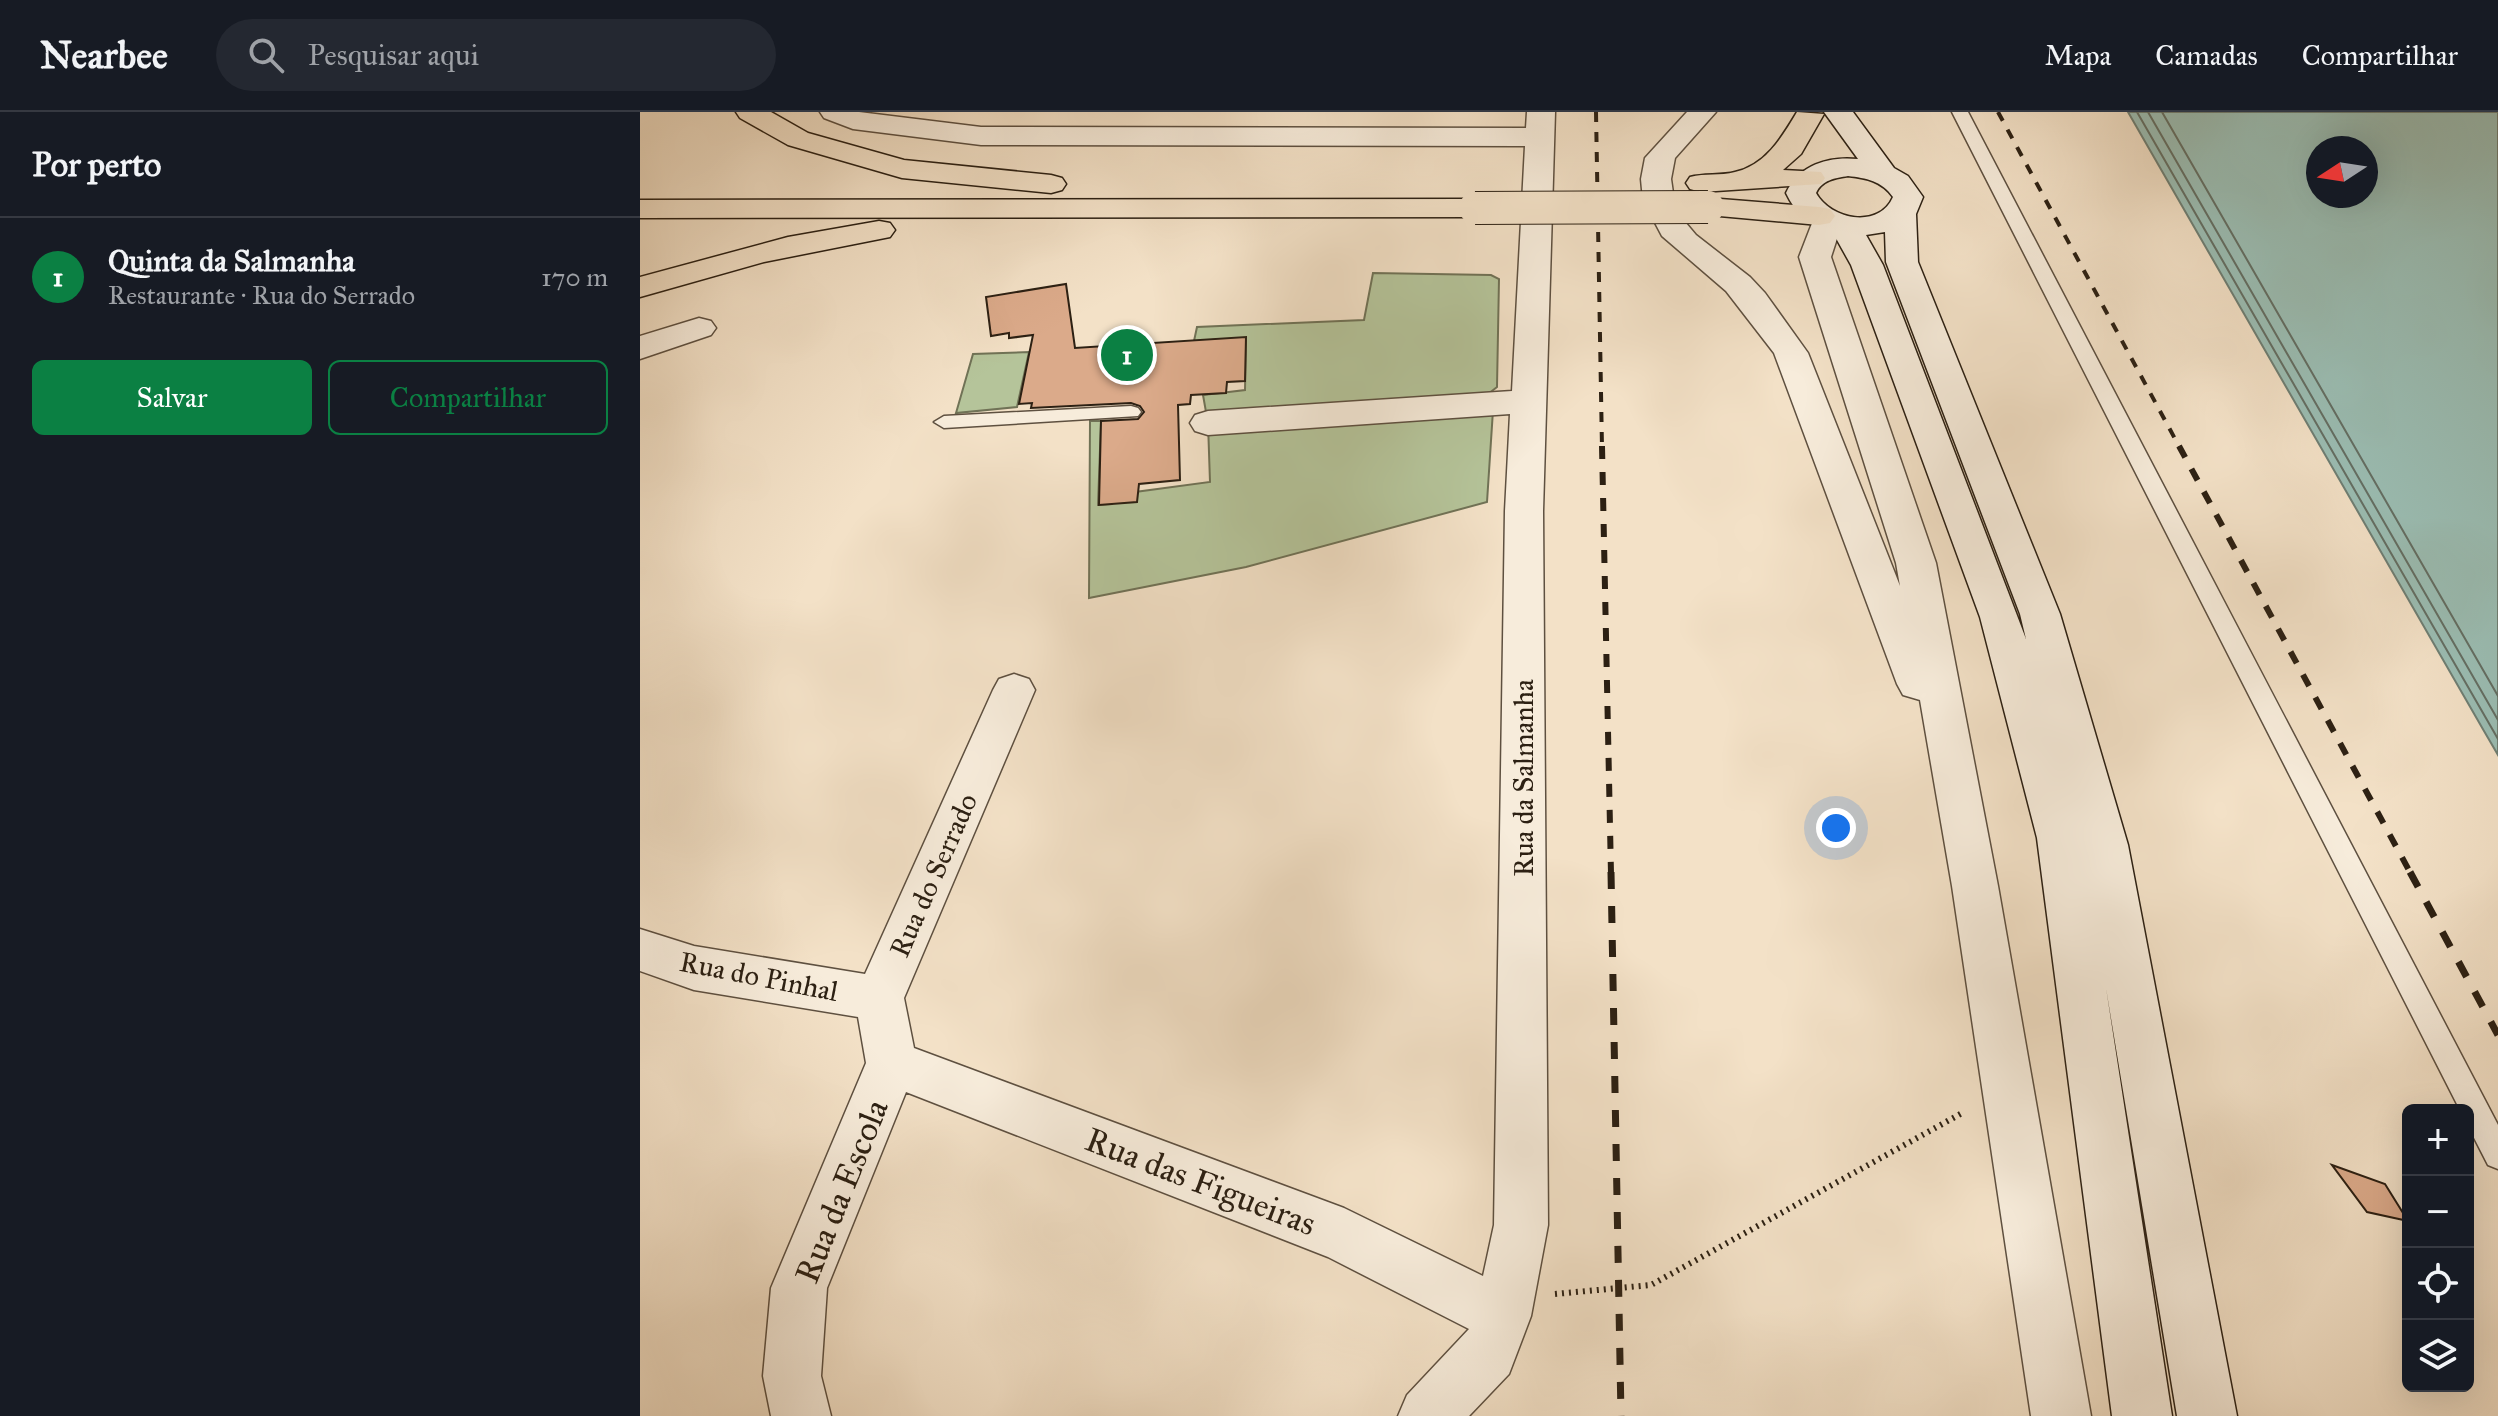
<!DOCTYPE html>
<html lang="pt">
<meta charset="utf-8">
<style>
:root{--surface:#171b24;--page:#242831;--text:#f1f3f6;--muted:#9ea1a6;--line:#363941;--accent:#0b8043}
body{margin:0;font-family:"IM FELL Great Primer",serif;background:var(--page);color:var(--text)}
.controls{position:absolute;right:24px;bottom:24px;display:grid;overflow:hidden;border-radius:12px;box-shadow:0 8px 32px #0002}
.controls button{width:72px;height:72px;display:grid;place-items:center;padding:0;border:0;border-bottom:2px solid var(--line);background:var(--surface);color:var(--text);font:40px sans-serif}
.compass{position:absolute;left:1666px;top:24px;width:72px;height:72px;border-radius:50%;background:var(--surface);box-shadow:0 8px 32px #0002;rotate:258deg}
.you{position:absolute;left:1196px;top:716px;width:28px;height:28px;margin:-20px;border:6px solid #fff;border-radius:50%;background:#1a73e8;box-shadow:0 0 0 12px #1a73e833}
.badge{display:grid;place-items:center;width:52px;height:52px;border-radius:50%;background:var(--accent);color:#fff;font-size:26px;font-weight:700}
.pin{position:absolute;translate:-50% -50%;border:4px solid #fff;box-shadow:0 2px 8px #0006}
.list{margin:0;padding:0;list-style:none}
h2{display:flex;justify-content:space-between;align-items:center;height:104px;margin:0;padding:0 32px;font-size:34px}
h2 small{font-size:26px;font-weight:400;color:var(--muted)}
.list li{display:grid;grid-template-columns:52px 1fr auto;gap:24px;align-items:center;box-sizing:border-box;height:120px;padding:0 32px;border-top:2px solid var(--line)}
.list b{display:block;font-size:30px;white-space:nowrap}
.list p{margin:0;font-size:26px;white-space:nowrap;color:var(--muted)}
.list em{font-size:26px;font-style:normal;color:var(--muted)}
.actions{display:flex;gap:16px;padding:24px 32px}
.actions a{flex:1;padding:18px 0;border:2px solid var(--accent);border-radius:12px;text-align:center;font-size:28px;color:var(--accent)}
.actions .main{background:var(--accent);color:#fff}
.icon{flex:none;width:44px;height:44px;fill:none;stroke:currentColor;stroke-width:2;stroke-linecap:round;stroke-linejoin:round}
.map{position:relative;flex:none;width:1858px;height:1304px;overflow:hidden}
header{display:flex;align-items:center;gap:48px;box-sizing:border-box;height:112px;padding:0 40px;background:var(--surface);border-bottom:2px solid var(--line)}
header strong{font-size:38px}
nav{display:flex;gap:44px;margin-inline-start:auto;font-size:28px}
.search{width:560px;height:72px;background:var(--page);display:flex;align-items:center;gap:20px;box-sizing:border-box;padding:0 28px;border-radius:44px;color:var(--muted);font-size:30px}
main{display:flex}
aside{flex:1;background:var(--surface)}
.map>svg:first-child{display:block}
.green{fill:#b5c49a;stroke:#707256;stroke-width:2}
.water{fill:#9bbeb4;stroke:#6f7f74;stroke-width:2;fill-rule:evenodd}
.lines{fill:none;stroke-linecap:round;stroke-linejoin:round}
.shore{stroke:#646f64;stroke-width:2}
.building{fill:#dbaa8a;stroke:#2c2013;stroke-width:2}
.lane-casing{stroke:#5e5040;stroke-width:3}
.street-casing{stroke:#5e5040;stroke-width:3}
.secondary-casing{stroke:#2c2013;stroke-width:3}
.highway-casing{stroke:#2c2013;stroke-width:3}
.path{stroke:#2c2013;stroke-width:6;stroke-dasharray:2 5;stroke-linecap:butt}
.lane{fill:#f7ecdb;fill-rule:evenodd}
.street{fill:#f7ecdb;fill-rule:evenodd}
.secondary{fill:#f7ecdb;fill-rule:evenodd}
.highway{fill:#f3e1c7;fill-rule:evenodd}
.rail-far2{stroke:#2c2013;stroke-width:4;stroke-dasharray:10 10;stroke-linecap:butt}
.rail-far1{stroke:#2c2013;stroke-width:6;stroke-dasharray:13 13;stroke-linecap:butt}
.rail{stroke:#2c2013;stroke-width:7;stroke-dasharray:17 17;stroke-linecap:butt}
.highway-bridge-casing{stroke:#2c2013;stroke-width:34;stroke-linecap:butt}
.highway-bridge{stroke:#f3e1c7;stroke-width:32}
.labels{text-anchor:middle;stroke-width:6;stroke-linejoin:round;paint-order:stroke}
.street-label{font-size:28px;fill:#2c2013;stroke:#f7ecdb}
.near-street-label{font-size:34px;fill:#2c2013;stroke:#f7ecdb}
</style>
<header>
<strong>Nearbee</strong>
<div class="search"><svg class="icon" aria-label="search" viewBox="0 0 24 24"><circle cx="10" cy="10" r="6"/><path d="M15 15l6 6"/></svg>Pesquisar aqui</div>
<nav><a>Mapa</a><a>Camadas</a><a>Compartilhar</a></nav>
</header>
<main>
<aside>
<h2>Por perto<small></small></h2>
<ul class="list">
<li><span class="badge">1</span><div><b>Quinta da Salmanha</b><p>Restaurante · Rua do Serrado</p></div><em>170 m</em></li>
</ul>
<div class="actions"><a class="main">Salvar</a><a>Compartilhar</a></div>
</aside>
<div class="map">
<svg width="1858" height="1304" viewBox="0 0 1858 1304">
<rect width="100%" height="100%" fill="#f3e1c7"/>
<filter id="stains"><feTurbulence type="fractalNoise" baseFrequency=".0025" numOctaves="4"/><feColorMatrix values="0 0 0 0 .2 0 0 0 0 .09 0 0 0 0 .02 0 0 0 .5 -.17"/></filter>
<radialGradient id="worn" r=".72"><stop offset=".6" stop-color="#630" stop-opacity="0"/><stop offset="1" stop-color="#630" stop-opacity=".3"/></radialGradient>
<!-- green -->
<path class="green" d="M733 161 851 163 859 167 857 275 848 282 853 298 847 390 606 455 449 486 450 309H461L458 393 472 392 473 383 570 370 568 311 563 283 605 278 606 226 554 229 557 215 724 208Z
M389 240 377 295 316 301 333 242Z"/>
<!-- water -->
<path class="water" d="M1488 0H1858V643L1844 619ZM1678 36H1726V84H1678Z"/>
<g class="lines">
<!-- shore -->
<path class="shore" d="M1497 0 1858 627
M1508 0 1858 608
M1522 0 1858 584"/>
</g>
<!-- building -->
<path class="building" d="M426 172 435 236 606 225 605 269 587 270 586 281 551 283 550 292 538 293 540 368 499 372 497 390 459 393 461 309 498 307 504 300 500 294 491 291 391 296 392 291 379 292 393 223 369 226V221L351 224 346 185Z
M1692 1053 1745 1072 1768 1109 1727 1100Z"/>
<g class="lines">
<defs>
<path id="lane" d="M1312 0H1328L1858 1013V1057L1848 1053 1828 1014V998H1820Z
M491 294 498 296 501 300 498 304 304 316 294 310 304 304Z"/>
<path id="street" d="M180 0H219L341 15 886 16 887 0H915L903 399 908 1113 891 1204 869 1262 829 1304H758L767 1283 829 1217 688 1145 266 980 187 1176 181 1264 191 1304H131L123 1264 131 1176 226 951 218 905 54 878 0 859V817L54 834 225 862 353 578 359 567 374 562 389 567 395 578 264 886 274 936 704 1096 843 1164 854 1113 865 399 870 302 568 323 555 319 550 311 555 303 568 299 872 279 885 34 341 33 213 17 184 6Z
M1047 0H1076L1035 46 1031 67 1034 88 1040 104 1056 123 1110 165 1125 181 1168 241 1260 474 1256 451 1159 145 1176 101 1187 99 1198 101 1203 108 1191 145 1296 451 1358 774 1451 1304H1391L1312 774 1280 588 1263 583 1257 572 1134 241 1086 179 1022 124 1003 88 1001 67 1005 46Z
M59 206 71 209 76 216 71 223 0 247V224Z"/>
<path id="secondary" d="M1184 0H1213L1254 56 1268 64 1283 85 1276 102 1278 150 1420 502 1488 733 1597 1304H1537L1466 876 1532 1304H1472L1397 726 1340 505 1211 153 1192 119C1169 113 1156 102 1146 81 1159 53 1188 44 1218 47ZM1208 64C1226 66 1242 69 1253 85 1239 117 1191 108 1176 81 1182 68 1195 66 1208 64ZM1245 120 1246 150 1380 502 1386 527 1243 153 1226 123Z"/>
<path id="highway" d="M96 0H131L168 21 264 48 411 63 422 66 426 72 422 78 411 81 262 66 148 33 100 6Z
M1157 0 1184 2 1161 42 1143 58 1181 60 1185 66 1181 72 1061 80 1050 77 1046 71 1050 65C1065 61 1080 64 1095 60 1126 53 1142 25 1157 0Z
M1068 86 1179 95 1190 97 1195 104 1190 111 1179 113 1057 102 1053 95 1057 88Z
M835 87 846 89 850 96 846 103 835 105 0 106V88Z
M239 109 250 111 255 118 250 125 124 150 0 185V165L148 125Z"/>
</defs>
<!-- lane casing -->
<use href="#lane" class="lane-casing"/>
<!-- street casing -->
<use href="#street" class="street-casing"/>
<!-- secondary casing -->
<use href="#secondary" class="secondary-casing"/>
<!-- highway casing -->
<use href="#highway" class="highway-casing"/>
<!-- path -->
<path class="path" d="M915 1182 1011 1173 1324 1000"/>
<!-- lane -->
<use href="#lane" class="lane"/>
<!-- street -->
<use href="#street" class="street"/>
<!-- secondary -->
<use href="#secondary" class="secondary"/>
<!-- highway -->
<use href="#highway" class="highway"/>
<!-- rail-far2 -->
<path class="rail-far2" d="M956 0 962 336
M1358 0 1540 336"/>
<!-- rail-far1 -->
<path class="rail-far1" d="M962 334 971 762
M1539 334 1771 762"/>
<!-- rail -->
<path class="rail" d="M971 760 981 1304
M1770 760 1858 923"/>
<defs>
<path id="highway-bridge" d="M835 96 1068 95"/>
</defs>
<!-- highway-bridge casing -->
<use href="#highway-bridge" class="highway-bridge-casing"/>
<!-- highway-bridge -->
<use href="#highway-bridge" class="highway-bridge"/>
</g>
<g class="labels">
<!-- street labels -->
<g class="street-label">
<text transform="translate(883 666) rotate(-90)" y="10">Rua da Salmanha</text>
<text transform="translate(293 763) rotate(-66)" y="10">Rua do Serrado</text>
<text transform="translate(119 864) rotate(11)" y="10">Rua do Pinhal</text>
</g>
<!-- near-street labels -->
<g class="near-street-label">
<text transform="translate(561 1069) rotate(21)" y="12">Rua das Figueiras</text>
<text transform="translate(201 1079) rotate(-68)" y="12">Rua da Escola</text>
</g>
</g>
<rect width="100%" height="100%" filter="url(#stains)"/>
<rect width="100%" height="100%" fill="url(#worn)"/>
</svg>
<div class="controls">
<button>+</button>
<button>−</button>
<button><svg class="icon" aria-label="locate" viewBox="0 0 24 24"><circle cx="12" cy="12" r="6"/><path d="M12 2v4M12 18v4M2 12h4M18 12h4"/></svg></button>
<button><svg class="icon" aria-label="layers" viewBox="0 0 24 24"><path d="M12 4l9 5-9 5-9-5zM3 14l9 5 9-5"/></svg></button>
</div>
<svg class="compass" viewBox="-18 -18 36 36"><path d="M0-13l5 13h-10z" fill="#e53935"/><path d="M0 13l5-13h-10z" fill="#9ea1a6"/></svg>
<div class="you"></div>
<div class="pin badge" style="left:487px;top:243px">1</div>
</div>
</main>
